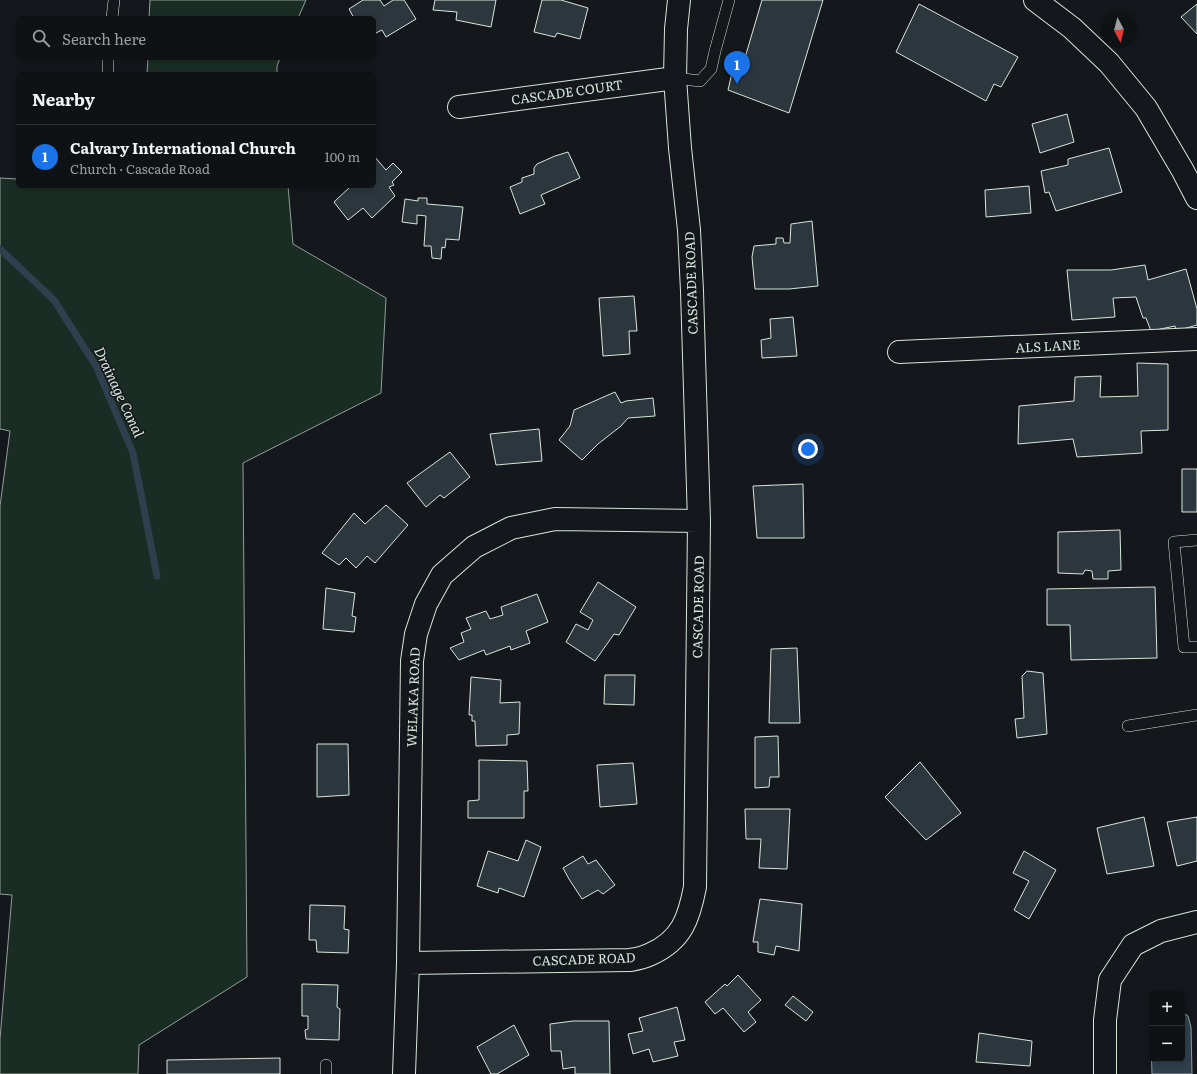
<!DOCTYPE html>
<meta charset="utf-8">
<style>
:root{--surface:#0f1215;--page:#181b1e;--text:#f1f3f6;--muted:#9b9ea0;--line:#2f3234;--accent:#1a73e8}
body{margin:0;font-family:Literata,serif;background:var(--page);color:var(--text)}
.controls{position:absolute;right:12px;bottom:12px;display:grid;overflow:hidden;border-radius:6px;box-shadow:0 2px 6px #0003}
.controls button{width:36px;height:36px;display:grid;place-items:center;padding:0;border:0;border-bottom:1px solid var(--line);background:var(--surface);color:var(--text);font:20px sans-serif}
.compass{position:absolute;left:1101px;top:12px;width:36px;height:36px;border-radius:50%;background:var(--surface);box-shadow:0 2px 6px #0003;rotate:173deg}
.you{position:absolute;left:808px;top:449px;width:14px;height:14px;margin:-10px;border:3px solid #fff;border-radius:50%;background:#1a73e8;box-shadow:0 0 0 6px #1a73e833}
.badge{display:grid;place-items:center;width:26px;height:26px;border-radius:50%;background:var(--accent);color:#fff;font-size:13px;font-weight:700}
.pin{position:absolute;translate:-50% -33px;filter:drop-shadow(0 1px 2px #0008)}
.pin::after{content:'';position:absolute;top:21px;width:14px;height:12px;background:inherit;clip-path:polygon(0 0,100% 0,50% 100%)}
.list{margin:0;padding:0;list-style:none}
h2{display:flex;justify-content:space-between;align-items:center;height:52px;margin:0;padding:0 16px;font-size:17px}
h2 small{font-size:13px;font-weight:400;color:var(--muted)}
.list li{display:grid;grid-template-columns:26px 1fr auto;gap:12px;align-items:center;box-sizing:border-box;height:64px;padding:0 16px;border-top:1px solid var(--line)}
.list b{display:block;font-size:15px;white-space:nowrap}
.list p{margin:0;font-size:13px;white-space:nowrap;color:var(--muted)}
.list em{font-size:13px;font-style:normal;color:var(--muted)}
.icon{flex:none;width:22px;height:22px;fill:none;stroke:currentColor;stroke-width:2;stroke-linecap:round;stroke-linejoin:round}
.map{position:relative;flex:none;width:1197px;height:1074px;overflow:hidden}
.search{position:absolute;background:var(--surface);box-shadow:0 2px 6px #0003;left:16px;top:16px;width:360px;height:44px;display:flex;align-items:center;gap:10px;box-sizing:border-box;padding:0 14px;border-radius:6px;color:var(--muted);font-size:15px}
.panel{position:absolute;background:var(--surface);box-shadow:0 2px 6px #0003;left:16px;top:72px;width:360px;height:116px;border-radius:6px}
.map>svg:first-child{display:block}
.green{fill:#1a2d24;stroke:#939e99}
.water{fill:#2f3f4d;stroke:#939e99}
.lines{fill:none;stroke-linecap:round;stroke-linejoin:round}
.stream{stroke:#2f3f4d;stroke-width:7}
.building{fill:#2c363c;stroke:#d8e6dc}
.service-casing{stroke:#d8e6dc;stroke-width:12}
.minor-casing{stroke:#d8e6dc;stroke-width:24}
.secondary-casing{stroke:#d8e6dc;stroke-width:24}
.service{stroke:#14181c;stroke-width:11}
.minor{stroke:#14181c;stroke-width:22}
.secondary{stroke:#14181c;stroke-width:22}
.labels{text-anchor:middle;stroke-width:3;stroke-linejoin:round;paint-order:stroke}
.street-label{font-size:13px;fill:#d8e6dc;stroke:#14181c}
.water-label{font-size:14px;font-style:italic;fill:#d8e6dc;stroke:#14181c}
</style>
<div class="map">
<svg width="1197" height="1074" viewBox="0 0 1197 1074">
<rect width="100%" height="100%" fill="#14181c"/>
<!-- green -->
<path class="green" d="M150 0H306L298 18H149Z
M148 58H280L277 66V74H147Z
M0 178 18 179V186H288L293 244 386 298 381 393 243 463 247 977 139 1045 138 1074H0V1039L12 895 0 894V506L10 431 0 429Z"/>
<!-- water -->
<path class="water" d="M1150 1006H1152V1059H1182V1012L1188 1016 1191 1027 1192 1074H1152Z"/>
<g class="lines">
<!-- stream -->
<path class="stream" d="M0 249 54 300 96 366 133 453 157 576"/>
</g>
<!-- building -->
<path class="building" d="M363 0H380L384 6 393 0H404L416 19 386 37 382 30 374 34V18H354L349 9Z
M435 0H496L491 27 456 20 457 12 433 10Z
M542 0H561L588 8 580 39 557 33 555 37 534 32Z
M762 0H823L789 113 728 90 735 60 744 61Z
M919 4 1018 57 1001 87 994 84 986 101 896 52Z
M1197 4V34L1181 17Z
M1067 114 1074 142 1040 153 1032 124Z
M1109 148 1122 192 1056 211 1049 192 1045 193 1041 171 1068 165V159Z
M568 152 580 178 541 195 545 204 520 214 510 187 522 182V178L534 174V168L537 164 555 156Z
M374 156 386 170 393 163 402 172 392 182 394 185 389 187 395 196 372 218 363 208 348 220 334 202 351 186H374Z
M1029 186 1031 213 986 217 985 190Z
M418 198H427V204L463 207 459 240 446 239 445 248 442 247 441 259 432 258 431 246H424L426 216 417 215V224L402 222 405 199 418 201Z
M812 221 818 286 789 289H755L752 257 754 246 776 244V238H783L784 243H790L791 224Z
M1145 265 1148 280 1186 269 1197 309V325L1176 331 1175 326 1151 331 1146 318H1143L1136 297 1113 298 1115 317 1072 320 1067 270H1111Z
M634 296 637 331H629L630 354 603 356 599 298Z
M793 317 797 356 762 358 761 340 771 338 770 319Z
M1137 363 1168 364V430L1141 431 1142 453 1077 457 1073 439 1018 444 1019 406 1074 401 1075 377 1101 376 1100 397 1138 396Z
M615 392 621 403 626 401 653 398 655 416 628 418 621 426 598 444 582 460 559 440 570 426 574 410Z
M539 429 542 461 496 465 490 434Z
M450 452 470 477 444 498 440 495 426 507 407 483Z
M1182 469H1197V512H1182Z
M803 484 804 538H757L753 486Z
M386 505 408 525 375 563 367 556 356 568 346 558 339 565 322 553 354 513 365 524Z
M1120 530 1121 570 1108 571V579H1093L1092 571 1085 570 1083 574 1058 573V532Z
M598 582 636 607 619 635 614 634 595 661 566 642 576 624 588 630 593 620 580 612Z
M1155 587 1157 658 1071 660 1070 625H1047V589Z
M326 588 355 593 352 616 356 617 354 632 323 629Z
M537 594 548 622 526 631 530 643 511 650 510 646 486 655 484 650 459 660 450 648 464 642 461 633 471 629 466 618 486 611 490 619 503 615 501 607Z
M797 648 800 723H769L771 649Z
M1027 671 1043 673 1047 734 1017 738 1015 719 1024 718 1022 676Z
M605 675H635L634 705 604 704Z
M471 677 501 680 500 703 520 702 519 734 507 735V745L476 746 475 721H472V715H469Z
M778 736 779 777H770L769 787 755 788V737Z
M317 744H348L349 795 317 797Z
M479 760 527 761 528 791H524V818H468V801L479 800Z
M920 762 961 813 926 840 885 797Z
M633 763 637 804 600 807 597 765Z
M745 809H790L787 869 759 868 761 839H746Z
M1144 817 1154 866 1107 874 1097 828Z
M1197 817V861L1177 866 1167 822Z
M526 840 541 847 524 897 499 888 498 893 477 886 488 851 518 861Z
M1024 851 1056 870 1029 919 1014 910 1029 881 1013 873Z
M583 856 588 864 596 860 615 885 603 894 598 890 582 899 569 879 563 868Z
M760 899 802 904 799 951 776 946 774 955 758 952V942H753Z
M310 905 345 906 344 929 349 930 348 953 317 952 316 940H309Z
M738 975 761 1000 748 1012 756 1022 744 1032 723 1008 715 1014 705 1002 725 984 727 986Z
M302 984 338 985 337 1007 340 1009 339 1040 306 1039 305 1030 308 1029V1016H302Z
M793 996 813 1012 806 1021 785 1005Z
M677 1007 685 1040 674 1042 678 1056 653 1062 649 1049 633 1054 628 1034 643 1031 639 1018Z
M573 1021H609L610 1074H575V1067L563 1069 561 1051H551L550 1024Z
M514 1025 529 1055 497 1074H491L477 1047Z
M979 1033 1032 1041 1030 1066 976 1062Z
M280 1058V1074H167V1060Z"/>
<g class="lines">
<defs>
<path id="service" d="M112 18 114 0
M108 74V58
M675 78 700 81 711 69 715 51 729 0
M1197 540 1174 542 1184 647H1197
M1128 726 1197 715
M326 1074V1065"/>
<path id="minor" d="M459 107 675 78
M899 352 1197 339
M408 963 630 960C637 959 645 957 651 954 682 940 689 918 695 887L699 521 692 291 689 230 680 148 675 78 676 29 679 0
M404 1074 408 963 412 661 416 634 426 604 442 575 474 547 511 528 555 519 699 521
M1105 1074V1020L1110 980 1133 945 1161 931 1197 922"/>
<path id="secondary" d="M1035 0 1072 28 1109 63 1146 108 1183 171 1197 198"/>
</defs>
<!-- service casing -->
<use href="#service" class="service-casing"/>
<!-- minor casing -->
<use href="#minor" class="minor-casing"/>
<!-- secondary casing -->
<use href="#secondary" class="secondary-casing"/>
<!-- service -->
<use href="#service" class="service"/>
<!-- minor -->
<use href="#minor" class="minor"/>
<!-- secondary -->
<use href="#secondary" class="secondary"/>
</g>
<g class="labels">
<!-- street labels -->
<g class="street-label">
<text transform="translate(567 92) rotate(-8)" y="5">CASCADE COURT</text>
<text transform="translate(691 283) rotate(-92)" y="5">CASCADE ROAD</text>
<text transform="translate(1048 346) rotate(-3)" y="5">ALS LANE</text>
<text transform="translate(698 607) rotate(-89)" y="5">CASCADE ROAD</text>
<text transform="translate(413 697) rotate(-88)" y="5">WELAKA ROAD</text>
<text transform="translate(584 959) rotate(-2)" y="5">CASCADE ROAD</text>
</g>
<!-- water labels -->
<g class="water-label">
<text transform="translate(119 392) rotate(65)" y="5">Drainage Canal</text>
</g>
</g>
</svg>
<div class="controls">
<button>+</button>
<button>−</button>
</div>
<svg class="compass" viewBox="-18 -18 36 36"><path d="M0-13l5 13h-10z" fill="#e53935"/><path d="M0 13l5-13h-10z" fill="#9b9ea0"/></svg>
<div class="you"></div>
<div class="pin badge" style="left:737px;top:84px">1</div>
<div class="search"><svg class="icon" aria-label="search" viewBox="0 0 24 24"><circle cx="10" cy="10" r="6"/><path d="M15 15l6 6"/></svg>Search here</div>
<section class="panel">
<h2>Nearby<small></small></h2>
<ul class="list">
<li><span class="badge">1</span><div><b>Calvary International Church</b><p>Church · Cascade Road</p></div><em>100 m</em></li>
</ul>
</section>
</div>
